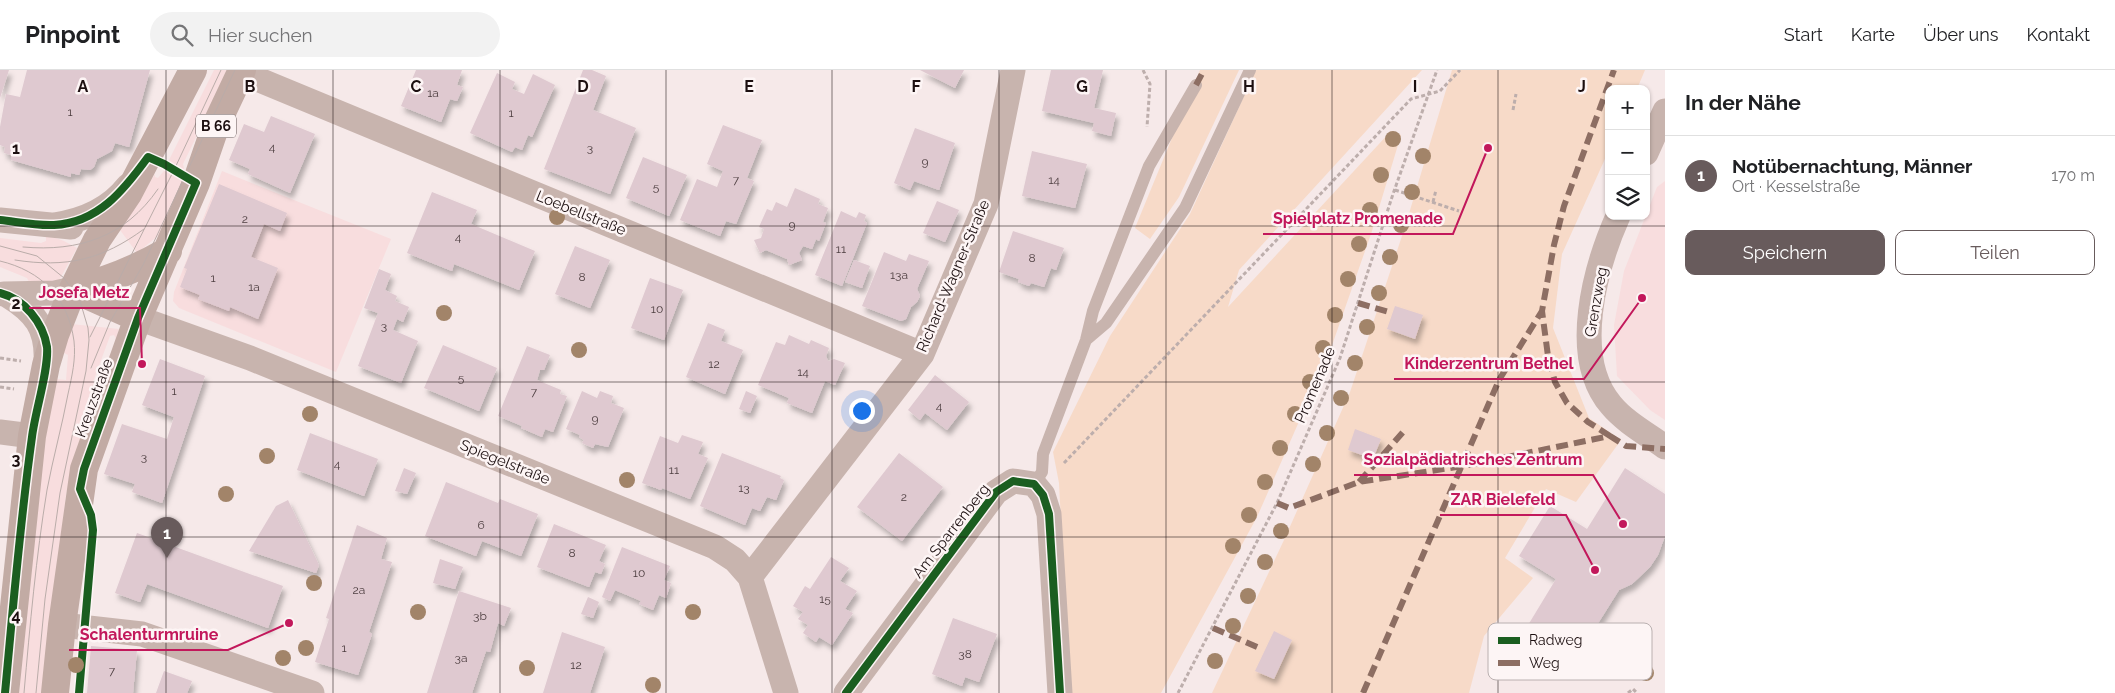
<!DOCTYPE html>
<html lang="de">
<meta charset="utf-8">
<style>
:root{--surface:#fff;--page:#f2f2f2;--text:#202124;--muted:#757577;--line:#e0e0e0;--accent:#685b5c}
body{margin:0;font-family:Raleway,sans-serif;background:var(--page);color:var(--text)}
.controls{position:absolute;right:15px;top:15px;display:grid;overflow:hidden;border-radius:10px;box-shadow:0 1px 4px #0004}
.controls button{width:45px;height:45px;display:grid;place-items:center;padding:0;border:0;border-bottom:1px solid var(--line);background:var(--surface);color:var(--text);font:25px sans-serif}
.you{position:absolute;left:861px;top:340px;width:18px;height:18px;margin:-12px;border:4px solid #fff;border-radius:50%;background:#1a73e8;box-shadow:0 0 0 8px #1a73e833}
.badge{display:grid;place-items:center;width:32px;height:32px;border-radius:50%;background:var(--accent);color:#fff;font-size:16px;font-weight:700}
.pin{position:absolute;translate:-50% -41px;filter:drop-shadow(0 1px 2px #0008)}
.pin::after{content:'';position:absolute;top:26px;width:18px;height:15px;background:inherit;clip-path:polygon(0 0,100% 0,50% 100%)}
.list{margin:0;padding:0;list-style:none}
h2{display:flex;justify-content:space-between;align-items:center;height:65px;margin:0;padding:0 20px;font-size:21px}
h2 small{font-size:16px;font-weight:400;color:var(--muted)}
.list li{display:grid;grid-template-columns:32px 1fr auto;gap:15px;align-items:center;box-sizing:border-box;height:80px;padding:0 20px;border-top:1px solid var(--line)}
.list b{display:block;font-size:19px;white-space:nowrap}
.list p{margin:0;font-size:16px;white-space:nowrap;color:var(--muted)}
.list em{font-size:16px;font-style:normal;color:var(--muted)}
.actions{display:flex;gap:10px;padding:15px 20px}
.actions a{flex:1;padding:11px 0;border:1px solid var(--accent);border-radius:10px;text-align:center;font-size:18px;color:var(--accent)}
.actions .main{background:var(--accent);color:#fff}
.icon{flex:none;width:28px;height:28px;fill:none;stroke:currentColor;stroke-width:2;stroke-linecap:round;stroke-linejoin:round}
.map{position:relative;flex:none;width:1665px;height:623px;overflow:hidden}
header{display:flex;align-items:center;gap:30px;box-sizing:border-box;height:70px;padding:0 25px;background:var(--surface);border-bottom:1px solid var(--line)}
header strong{font-size:24px}
nav{display:flex;gap:28px;margin-inline-start:auto;font-size:18px}
.search{width:350px;height:45px;background:var(--page);display:flex;align-items:center;gap:12px;box-sizing:border-box;padding:0 18px;border-radius:28px;color:var(--muted);font-size:19px}
main{display:flex}
aside{flex:1;background:var(--surface)}
.map>svg:first-child{display:block}
.built{fill:#f8ddde}
.green{fill:#f7dac8}
.building{fill:#dfc9d0;filter:url(#shadow)}
.lines{fill:none;stroke-linecap:round;stroke-linejoin:round}
.path{stroke:#bdaeac;stroke-width:3;stroke-dasharray:4 2.5;stroke-linecap:butt}
.lane{stroke:#c8b4ae;stroke-width:12}
.street{stroke:#c8b4ae;stroke-width:25}
.primary{stroke:#c2aba4;stroke-width:28}
.tram{stroke:#baaca9;stroke-width:1}
.quiet{stroke:#8d6e63;stroke-width:6;stroke-dasharray:12 6;stroke-linecap:butt}
.cycleway-casing{stroke:#fdf5f5;stroke-width:11}
.cycleway{stroke:#1b5e20;stroke-width:8}
.tree{fill:#a28469}
.grid{fill:none;stroke:#1c0f10;stroke-width:1;stroke-opacity:0.55}
.labels{text-anchor:middle;stroke-width:5;stroke-linejoin:round;paint-order:stroke}
.number-label{font-size:12px;fill:#4d3e40}
.shield{fill:#fdf5f5;stroke:#605455;stroke-width:1}
.shield-label{font-size:14px;font-weight:bold;fill:#1c0f10}
.street-label{font-size:15px;fill:#1c0f10;stroke:#fdf5f5}
.key{fill:#fdf5f5;stroke:#bab0b0;stroke-width:1}
.key-label{font-size:14px;fill:#1c0f10}
.grid-label{font-size:16px;text-anchor:middle;font-weight:bold;fill:#1c0f10;stroke:#fdf5f5;stroke-width:5;stroke-linejoin:round;paint-order:stroke}
.leader{fill:none;stroke:#c2185b;stroke-width:2}
.callout-dot{fill:#c2185b;stroke:#fdf5f5;stroke-width:2}
.callout-label{font-size:16px;text-anchor:middle;font-weight:bold;fill:#c2185b;stroke:#fdf5f5;stroke-width:5;stroke-linejoin:round;paint-order:stroke}
</style>
<header>
<strong>Pinpoint</strong>
<div class="search"><svg class="icon" aria-label="search" viewBox="0 0 24 24"><circle cx="10" cy="10" r="6"/><path d="M15 15l6 6"/></svg>Hier suchen</div>
<nav><a>Start</a><a>Karte</a><a>Über uns</a><a>Kontakt</a></nav>
</header>
<main>
<div class="map">
<svg width="1665" height="623" viewBox="0 0 1665 623">
<defs>
<filter id="shadow"><feDropShadow dx="3" dy="5.5" stdDeviation="2.5" flood-color="#0004"/></filter>
</defs>
<rect width="100%" height="100%" fill="#f6e9e9"/>
<!-- built -->
<path class="built" d="M214 0H229L183 94 188 117 170 151 159 165 137 183 120 160 155 104V107L158 108 163 102Z
M222 101 391 169 336 302 179 238 173 231 174 222Z
M1665 111V350L1650 340 1617 306 1614 255 1624 201 1657 117Z
M46 167H53L64 171 77 178 57 214 29 212 27 208 0 197V168L41 173 46 171Z
M71 254 119 259 116 269 114 265 110 266 93 312 100 313 75 388 66 425 44 623H19L44 375 56 309 66 310 68 285 64 283Z"/>
<!-- green -->
<path class="green" d="M1200 0H1239L1179 127 1150 169 1135 158Z
M1256 0H1422L1239 200 1228 237 1391 61 1401 65 1372 161 1330 281 1257 447 1161 623H1070L1059 413 1053 382 1110 266 1190 144Z
M1452 0H1645L1637 19H1609V80L1562 184 1553 258 1589 348 1621 370 1576 432 1546 419 1505 488 1533 508 1484 566 1469 623H1212L1284 470 1350 322 1405 157Z"/>
<!-- building -->
<path class="building" d="M0 0H9L0 28Z
M27 0H150L129 77 115 73 112 81 97 89 94 97 90 100 81 99 79 105 71 103V107L11 90V85L4 83 5 77 0 75V57L6 24 20 27Z
M416 0H462L457 15 463 17 457 31 450 29 441 52 401 36Z
M583 0H592L606 6 593 40 636 58 610 124 544 99Z
M920 0H964L955 18Z
M1051 0H1103L1094 38 1116 43 1111 66 1092 61 1094 53 1042 41Z
M497 3 515 12 512 19 524 24 533 4 555 15 532 67 528 65 522 80 515 77 512 82 470 63Z
M271 46 315 64 290 123 248 104 250 99 229 90 244 54 264 62Z
M723 55 762 70 747 108 754 111 736 154 726 151 720 166 680 150 697 109 717 117 723 101 707 94Z
M915 58 955 73 939 120 914 111 910 120 894 113Z
M1032 81 1087 94 1075 138 1022 126Z
M643 87 687 105 669 146 626 128Z
M219 114 287 143 280 161 264 154 251 187 278 198 258 249 230 237 229 241 198 229 200 225 180 217 187 199 184 198Z
M795 118 820 129 818 134 828 138 823 152 826 153 819 171 816 169 812 179 803 176 799 183 802 190 789 195 787 189 766 180 760 183 754 170 761 168 764 159 759 157 767 139 772 141 776 132 787 137Z
M432 122 477 140 471 154 535 181 519 220 454 194 452 201 407 183Z
M937 131 959 140 945 172 923 163Z
M841 141 856 148 859 142 866 145 864 151 867 153 842 216 815 205Z
M1013 161 1064 178 1056 200 1051 198 1044 217 1031 213 1029 216 1018 212 1019 209 999 202Z
M575 176 610 190 590 238 555 224Z
M884 182 906 191 909 184 929 191 917 219 920 226 917 232 911 237 906 249 901 251 862 236Z
M854 190 870 196 862 218 845 212Z
M379 199 391 204 385 220 397 226 395 231 409 237 403 252 397 249 393 260 418 271 401 313 358 296 378 243 364 238Z
M650 208 683 220 664 270 631 258Z
M1395 236 1423 245 1415 269 1387 259Z
M708 253 725 260 721 271 743 280 725 324 686 307Z
M789 265 809 274 811 270 829 278 826 286 828 291 834 289 845 293 835 315 825 311 812 343 787 333 789 328 758 315 776 272 785 275Z
M443 275 497 298 479 341 424 318Z
M527 276 550 285 544 300H540L537 310 561 320 560 324 567 326 553 362 545 359 542 367 521 358 522 356 498 346Z
M160 289 205 306 162 433 132 422 135 414 104 404 122 354 167 369 174 347 142 335Z
M935 305 969 332 947 360 925 343 920 350 908 340Z
M582 321 597 328 600 321 613 326 611 333 624 338 608 377 595 374 593 378 582 373 584 370 579 367 580 365 566 359Z
M746 321 757 326 750 343 739 339Z
M1355 359 1381 369 1373 389 1348 380Z
M310 363 378 389 364 426 297 400Z
M682 365 703 372 698 384 708 388 690 429 662 418 661 420 642 413 660 366 678 373Z
M722 383 781 406 780 408 784 410 776 430 767 427 760 441 752 438 745 455 700 436Z
M899 383 943 417 902 471 857 437Z
M404 398 416 403 407 424 395 421Z
M1625 398 1665 424V466L1658 485 1650 497 1632 514 1619 520 1568 601 1519 570 1556 509 1519 486 1550 436 1587 459Z
M446 412 498 433 500 429 538 444 521 486 482 471 476 486 425 466Z
M288 430 319 495 316 503 249 481 276 436Z
M554 454 606 475 599 491 605 494 601 504 595 502 589 517 537 497Z
M357 455 387 468 381 489 392 492 369 562 372 564 358 605 315 592 329 549 326 548Z
M137 463 283 516 268 558 147 514 140 532 115 523Z
M622 477 670 496 664 510 671 513 666 528 659 525 653 540 639 534 641 531 615 520 610 531 602 527Z
M831 487 849 498 840 511 857 521 845 539 853 543 832 575 819 567 816 572 803 563 808 555 798 549 803 542 793 536 805 516 810 519Z
M440 489 463 497 455 519 433 513Z
M459 521 511 538 504 556 498 553 490 582 486 581 472 623H427Z
M588 527 599 532 593 548 581 544Z
M953 548 997 564 979 612 965 607 962 616 932 604Z
M1274 561 1292 570 1274 609 1255 601Z
M562 562 605 577 590 623H543Z
M91 576 137 580 133 623H87Z
M164 601 192 611 187 623H156Z"/>
<g class="lines">
<!-- path -->
<path class="path" d="M1143 0 1150 14 1147 57
M1513 40 1516 24
M1395 120 1459 141
M1433 132 1436 120
M0 288 21 291
M0 317 14 319
M1064 393 1411 29 1440 21 1460 0
M1178 623 1277 433 1340 288 1393 124 1437 0
M1628 623 1633 619 1637 623"/>
<!-- lane -->
<path class="lane" d="M1086 270 1106 253 1185 138 1250 0
M1034 414 1042 402 1043 384 1086 270 1093 241 1149 96 1196 15"/>
<!-- street -->
<path class="street" d="M240 2 922 284
M1646 83 1665 41
M1618 146C1595 198 1570 287 1611 335 1625 352 1647 364 1665 377
M0 150 71 157
M54 155C82 151 110 139 128 116
M4 224 55 223 73 219
M7 225C35 242 48 258 46 293
M138 248 250 288 715 477 735 490 750 507 786 623
M0 362 32 366
M750 507 922 284 986 134 1013 0
M62 555 142 564 312 623
M846 623 996 422 1013 411 1034 414 1043 425 1049 444 1060 623"/>
<!-- primary -->
<path class="primary" d="M73 219C107 211 138 198 168 181
M73 219 138 248
M5 623 32 366 46 295 55 265 73 219 97 170 128 124 193 0
M55 623 62 555 84 399 138 248 196 113 216 55 242 0"/>
<!-- tram -->
<path class="tram" d="M0 176 37 186 64 208 80 231 88 258 89 270 86 301 60 423 45 529 36 623
M23 177C79 182 125 167 158 119
M15 190C66 198 102 190 144 159
M0 191C42 201 68 228 74 271 76 289 72 306 68 324 62 356 53 388 47 420 36 487 30 555 24 623
M90 267 174 100 221 0
M91 298 110 252 143 195 235 0"/>
<!-- quiet -->
<path class="quiet" d="M1196 15 1204 0
M1358 233 1389 242
M1610 366 1588 352 1567 333 1555 312 1548 286 1542 241 1554 175 1564 136 1614 0
M1359 412 1404 361
M1277 433 1289 438 1359 412 1463 396 1610 366 1626 376 1665 379
M1213 558 1262 579
M1363 623 1499 310 1542 241"/>
<defs>
<path id="cycleway" d="M0 150C18 152 37 156 54 155 98 153 124 120 148 87L164 94 196 113 138 248 84 399 80 419 91 445 93 460 79 623
M0 223C24 229 43 252 47 277 49 299 35 342 32 367 20 452 13 538 5 623
M846 623 996 422 1013 411 1034 414 1043 425 1049 444 1060 623"/>
</defs>
<!-- cycleway casing -->
<use href="#cycleway" class="cycleway-casing"/>
<!-- cycleway -->
<use href="#cycleway" class="cycleway"/>
</g>
<!-- trees -->
<g class="tree">
<circle cx="1393" cy="69" r="8"/>
<circle cx="1423" cy="86" r="8"/>
<circle cx="1381" cy="105" r="8"/>
<circle cx="1412" cy="122" r="8"/>
<circle cx="1370" cy="140" r="8"/>
<circle cx="557" cy="147" r="8"/>
<circle cx="1401" cy="155" r="8"/>
<circle cx="1359" cy="174" r="8"/>
<circle cx="1390" cy="187" r="8"/>
<circle cx="1348" cy="209" r="8"/>
<circle cx="1379" cy="223" r="8"/>
<circle cx="444" cy="243" r="8"/>
<circle cx="1335" cy="245" r="8"/>
<circle cx="1367" cy="257" r="8"/>
<circle cx="1323" cy="278" r="8"/>
<circle cx="579" cy="280" r="8"/>
<circle cx="1355" cy="293" r="8"/>
<circle cx="1310" cy="312" r="8"/>
<circle cx="1341" cy="328" r="8"/>
<circle cx="310" cy="344" r="8"/>
<circle cx="1295" cy="344" r="8"/>
<circle cx="1327" cy="363" r="8"/>
<circle cx="1280" cy="378" r="8"/>
<circle cx="267" cy="386" r="8"/>
<circle cx="1313" cy="394" r="8"/>
<circle cx="627" cy="410" r="8"/>
<circle cx="1265" cy="412" r="8"/>
<circle cx="226" cy="424" r="8"/>
<circle cx="1249" cy="445" r="8"/>
<circle cx="1281" cy="461" r="8"/>
<circle cx="1233" cy="476" r="8"/>
<circle cx="1265" cy="492" r="8"/>
<circle cx="314" cy="513" r="8"/>
<circle cx="1248" cy="526" r="8"/>
<circle cx="418" cy="542" r="8"/>
<circle cx="693" cy="542" r="8"/>
<circle cx="1233" cy="556" r="8"/>
<circle cx="306" cy="578" r="8"/>
<circle cx="283" cy="588" r="8"/>
<circle cx="1215" cy="591" r="8"/>
<circle cx="76" cy="595" r="8"/>
<circle cx="527" cy="598" r="8"/>
<circle cx="1646" cy="603" r="8"/>
<circle cx="653" cy="615" r="8"/>
</g>
<!-- grid -->
<path class="grid" d="M166 0V623M333 0V623M500 0V623M666 0V623M832 0V623M999 0V623M1166 0V623M1332 0V623M1498 0V623M0 156H1665M0 312H1665M0 467H1665"/>
<g class="labels">
<!-- number labels -->
<g class="number-label">
<text x="433" y="27">1a</text>
<text x="70" y="46">1</text>
<text x="511" y="47">1</text>
<text x="272" y="81">4</text>
<text x="590" y="82">3</text>
<text x="925" y="96">9</text>
<text x="736" y="114">7</text>
<text x="1054" y="114">14</text>
<text x="656" y="121">5</text>
<text x="245" y="153">2</text>
<text x="792" y="159">9</text>
<text x="458" y="171">4</text>
<text x="841" y="183">11</text>
<text x="1032" y="192">8</text>
<text x="899" y="209">13a</text>
<text x="582" y="211">8</text>
<text x="213" y="212">1</text>
<text x="254" y="221">1a</text>
<text x="657" y="243">10</text>
<text x="384" y="260">3</text>
<text x="714" y="298">12</text>
<text x="803" y="306">14</text>
<text x="461" y="312">5</text>
<text x="174" y="325">1</text>
<text x="534" y="326">7</text>
<text x="939" y="340">4</text>
<text x="595" y="353">9</text>
<text x="144" y="391">3</text>
<text x="337" y="398">4</text>
<text x="674" y="404">11</text>
<text x="744" y="422">13</text>
<text x="904" y="431">2</text>
<text x="481" y="459">6</text>
<text x="572" y="487">8</text>
<text x="639" y="507">10</text>
<text x="359" y="524">2a</text>
<text x="825" y="533">15</text>
<text x="480" y="550">3b</text>
<text x="344" y="582">1</text>
<text x="965" y="588">38</text>
<text x="461" y="592">3a</text>
<text x="576" y="599">12</text>
<text x="112" y="605">7</text>
</g>
<!-- shield labels -->
<rect class="shield" x="196" y="44.5" width="40" height="23" rx="4"/>
<g class="shield-label">
<text x="216" y="61">B 66</text>
</g>
<!-- street labels -->
<g class="street-label">
<text transform="translate(581 143) rotate(22)" y="5">Loebellstraße</text>
<text transform="translate(953 206) rotate(-67)" y="5">Richard-Wagner-Straße</text>
<text transform="translate(1596 232) rotate(-80)" y="5">Grenzweg</text>
<text transform="translate(1315 315) rotate(-67)" y="5">Promenade</text>
<text transform="translate(94 328) rotate(-70)" y="5">Kreuzstraße</text>
<text transform="translate(505 392) rotate(22)" y="5">Spiegelstraße</text>
<text transform="translate(951 461) rotate(-52)" y="5">Am Sparrenberg</text>
</g>
</g>
<!-- legend -->
<rect x="1488" y="553" width="164" height="57" rx="8" class="key"/>
<rect x="1498" y="567" width="22" height="7" fill="#1b5e20"/>
<rect x="1498" y="590" width="22" height="6" fill="#8d6e63"/>
<g class="key-label">
<text x="1529" y="575">Radweg</text>
<text x="1529" y="598">Weg</text>
</g>
<g class="grid-label">
<text x="83" y="22">A</text>
<text x="250" y="22">B</text>
<text x="416" y="22">C</text>
<text x="583" y="22">D</text>
<text x="749" y="22">E</text>
<text x="916" y="22">F</text>
<text x="1082" y="22">G</text>
<text x="1249" y="22">H</text>
<text x="1415" y="22">I</text>
<text x="1582" y="22">J</text>
<text x="16" y="84">1</text>
<text x="16" y="239">2</text>
<text x="16" y="395">3</text>
<text x="16" y="551">4</text>
</g>
<!-- callouts -->
<path class="leader" d="M1488 78L1453 164H1263M142 294L140 238H29M1642 228L1584 309H1394M1623 454L1593 405H1354M1595 500L1566 445H1440M289 553L228 580H69"/>
<g class="callout-dot">
<circle cx="1488" cy="78" r="5"/>
<circle cx="142" cy="294" r="5"/>
<circle cx="1642" cy="228" r="5"/>
<circle cx="1623" cy="454" r="5"/>
<circle cx="1595" cy="500" r="5"/>
<circle cx="289" cy="553" r="5"/>
</g>
<g class="callout-label">
<text x="1358" y="154">Spielplatz Promenade</text>
<text x="84" y="228">Josefa Metz</text>
<text x="1489" y="299">Kinderzentrum Bethel</text>
<text x="1473" y="395">Sozialpädiatrisches Zentrum</text>
<text x="1503" y="435">ZAR Bielefeld</text>
<text x="149" y="570">Schalenturmruine</text>
</g>
</svg>
<div class="controls">
<button>+</button>
<button>−</button>
<button><svg class="icon" aria-label="layers" viewBox="0 0 24 24"><path d="M12 4l9 5-9 5-9-5zM3 14l9 5 9-5"/></svg></button>
</div>
<div class="you"></div>
<div class="pin badge" style="left:167px;top:488px">1</div>
</div>
<aside>
<h2>In der Nähe<small></small></h2>
<ul class="list">
<li><span class="badge">1</span><div><b>Notübernachtung, Männer</b><p>Ort · Kesselstraße</p></div><em>170 m</em></li>
</ul>
<div class="actions"><a class="main">Speichern</a><a>Teilen</a></div>
</aside>
</main>
